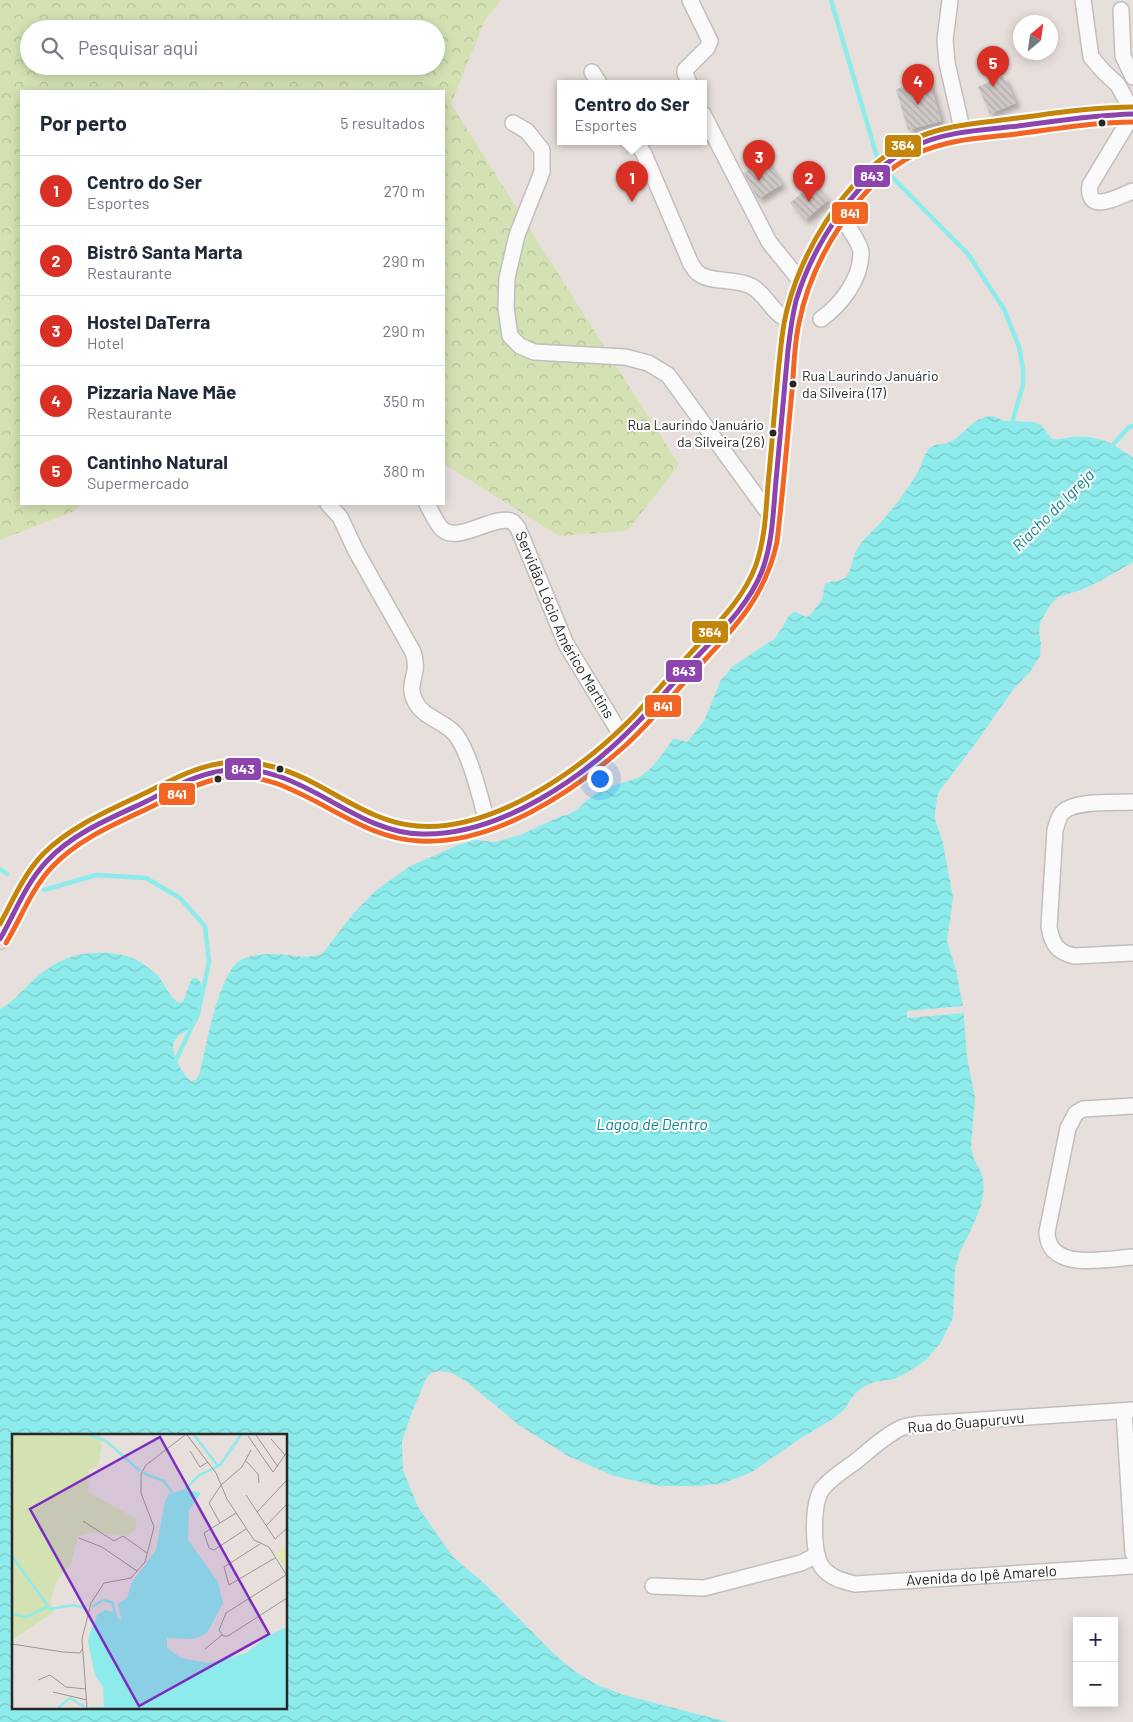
<!DOCTYPE html>
<html lang="pt">
<meta charset="utf-8">
<style>
:root{--surface:#fff;--page:#f2f2f3;--text:#1f2937;--muted:#747a83;--line:#e0e1e3;--accent:#d93025}
body{margin:0;font-family:Barlow,sans-serif;background:var(--page);color:var(--text)}
.controls{position:absolute;right:15px;bottom:15px;display:grid;overflow:hidden;border-radius:0px;box-shadow:0 2px 12px #0003}
.controls button{width:45px;height:45px;display:grid;place-items:center;padding:0;border:0;border-bottom:1px solid var(--line);background:var(--surface);color:var(--text);font:25px sans-serif}
.compass{position:absolute;left:1013px;top:15px;width:45px;height:45px;border-radius:50%;background:var(--surface);box-shadow:0 2px 12px #0003;rotate:29deg}
.you{position:absolute;left:599px;top:778px;width:18px;height:18px;margin:-12px;border:4px solid #fff;border-radius:50%;background:#1a73e8;box-shadow:0 0 0 8px #1a73e833}
.badge{display:grid;place-items:center;width:32px;height:32px;border-radius:50%;background:var(--accent);color:#fff;font-size:16px;font-weight:700}
.pin{position:absolute;translate:-50% -41px;filter:drop-shadow(0 1px 2px #0008)}
.pin::after{content:'';position:absolute;top:26px;width:18px;height:15px;background:inherit;clip-path:polygon(0 0,100% 0,50% 100%)}
.popup{position:absolute;left:557px;top:80px;width:150px;height:65px;box-sizing:border-box;display:grid;place-content:center;border-radius:0px;background:var(--surface);filter:drop-shadow(0 1px 4px #0005);font-size:16px;white-space:nowrap;color:var(--muted)}
.popup b{font-size:19px;color:var(--text)}
.popup::after{content:'';position:absolute;left:50%;top:100%;margin-left:-10px;border:10px solid transparent;border-top-color:var(--surface)}
.list{margin:0;padding:0;list-style:none}
h2{display:flex;justify-content:space-between;align-items:center;height:65px;margin:0;padding:0 20px;font-size:21px}
h2 small{font-size:16px;font-weight:400;color:var(--muted)}
.list li{display:grid;grid-template-columns:32px 1fr auto;gap:15px;align-items:center;box-sizing:border-box;height:70px;padding:0 20px;border-top:1px solid var(--line)}
.list b{display:block;font-size:19px;white-space:nowrap}
.list p{margin:0;font-size:16px;white-space:nowrap;color:var(--muted)}
.list em{font-size:16px;font-style:normal;color:var(--muted)}
.icon{flex:none;width:28px;height:28px;fill:none;stroke:currentColor;stroke-width:2;stroke-linecap:round;stroke-linejoin:round}
.map{position:relative;flex:none;width:1133px;height:1722px;overflow:hidden}
.search{position:absolute;background:var(--surface);box-shadow:0 2px 12px #0003;left:20px;top:20px;width:425px;height:55px;display:flex;align-items:center;gap:12px;box-sizing:border-box;padding:0 18px;border-radius:28px;color:var(--muted);font-size:19px}
.panel{position:absolute;background:var(--surface);box-shadow:0 2px 12px #0003;left:20px;top:90px;width:425px;height:415px;border-radius:0px}
.map>svg:first-child{display:block}
.forest{fill:url(#forest-crowns);fill-rule:evenodd}
.water{fill:url(#water-waves);fill-rule:evenodd}
.pier{fill:#e7dfdc}
.lines{fill:none;stroke-linecap:round;stroke-linejoin:round}
.stream{stroke:#8deceb;stroke-width:4.5}
.building{fill:url(#building-back-hatch);filter:url(#shadow)}
.minor-casing{stroke:#c0bebe;stroke-width:18}
.major-casing{stroke:#bfbdbb;stroke-width:22}
.minor{stroke:#fbfafa;stroke-width:15}
.major{stroke:#e6dcd2;stroke-width:20}
.bus-1-casing{stroke:#fff;stroke-width:9}
.bus-2-casing{stroke:#fff;stroke-width:9}
.bus-3-casing{stroke:#fff;stroke-width:9}
.bus-1{stroke:#8e44ad;stroke-width:5}
.bus-2{stroke:#f26522;stroke-width:5}
.bus-3{stroke:#c3860a;stroke-width:5}
.bus-dot{fill:#282828;stroke:#fff;stroke-width:2}
.labels{text-anchor:middle;stroke-width:4;stroke-linejoin:round;paint-order:stroke}
.bus-label{font-size:14px;fill:#282828;stroke:#fff;text-anchor:start}
.street-label{font-size:15px;fill:#282828;stroke:#fff}
.water-label{font-size:16px;font-style:italic;fill:#0a828d;stroke:#fff}
.inset-river{fill:none;stroke:#8deceb;stroke-width:2.5}
.inset-road{fill:none;stroke:#9b9694;stroke-width:1}
.view{fill:#7b2cbf;fill-opacity:0.15;stroke:#7b2cbf;stroke-width:2.5}
.inset-edge{fill:none;stroke:#282828;stroke-width:2.5}
.line-badge{stroke:#fff;stroke-width:2}
.badge-label{font-size:14px;text-anchor:middle;font-weight:bold;fill:#fff}
</style>
<div class="map">
<svg width="1133" height="1722" viewBox="0 0 1133 1722">
<defs>
<pattern id="forest-crowns" width="20" height="18" patternUnits="userSpaceOnUse" patternTransform="scale(1.25)"><rect width="20" height="18" fill="#d4e2b3"/><path d="M2 6a3 3 0 1 1 6 0M12 15a3 3 0 1 1 6 0" fill="none" stroke="#b6c29a"/></pattern>
<pattern id="water-waves" width="16" height="10" patternUnits="userSpaceOnUse" patternTransform="scale(1.25)"><rect width="16" height="10" fill="#8deceb"/><path d="M0 5q4-4 8 0t8 0" fill="none" stroke="#7acaca"/></pattern>
<pattern id="building-back-hatch" width="6" height="6" patternUnits="userSpaceOnUse" patternTransform="scale(1.25)"><rect width="6" height="6" fill="#cdc8c6"/><path d="M-1 5l2 2M0 0l6 6M5-1l2 2" fill="none" stroke="#b0acaa"/></pattern>
<filter id="shadow"><feDropShadow dx="4.5" dy="4.5" stdDeviation="2.5" flood-color="#0004"/></filter>
</defs>
<rect width="100%" height="100%" fill="#e7dfdc"/>
<!-- forest -->
<path class="forest" d="M0 0H501L485 20 451 104 679 465 627 531 559 536 444 464V91H21V504H81L72 512 0 540ZM29 29H436V66H29Z"/>
<!-- water -->
<path class="water" d="M993 416 1005 421 1034 422 1041 425 1052 439C1058 440 1064 438 1071 437 1098 435 1112 442 1133 458V562L1100 581 1081 590 1058 597 1050 605 1040 623 1039 632 1041 643 1040 656 1030 672 1015 687 975 744 938 793 935 812V819L943 843 953 898 947 941 956 970 963 1006 967 1056 975 1098 971 1148 974 1159 982 1174 984 1188 981 1206 970 1232 961 1249 955 1269 953 1318 941 1342 926 1360 908 1372 895 1379 874 1382 863 1387 854 1395 843 1411 831 1420 801 1438 752 1472 724 1483 700 1486H659L614 1476 568 1456 519 1425 467 1382 452 1373 440 1371 431 1373 426 1379 412 1412 402 1441 403 1470 418 1507 453 1557 484 1583 553 1653 573 1670 595 1684 624 1695 728 1722H0V1009C12 1003 19 994 29 984 53 962 73 951 107 953 120 954 132 956 143 964 148 967 154 972 158 976 165 984 169 997 179 1003L183 1001 192 978H197C208 987 199 1015 192 1025 187 1032 179 1034 175 1040 168 1051 183 1074 191 1081L196 1080 200 1072C206 1046 218 977 239 961 247 955 263 954 273 954 289 954 306 960 322 954L353 914 375 891 410 866 459 845 475 840 495 842 520 835 559 817 569 814 578 809 587 800 605 788 638 778 650 769 661 756 673 739H677L687 742 704 721 721 680 733 666 774 639 783 627 788 617 792 613 796 612 806 617 810 615 822 600 825 584C831 580 839 583 846 577 852 571 852 555 859 546 865 537 875 529 882 521 895 506 908 489 918 472 922 465 924 453 930 448 936 443 945 445 952 441 967 432 972 417 993 416ZM14 1436H286V1708H14Z"/>
<!-- pier -->
<path class="pier" d="M963 1006V1013L907 1018V1011Z"/>
<g class="lines">
<!-- stream -->
<path class="stream" d="M831 0 877 157
M891 176 968 254 1004 309 1019 347 1023 369V385L1011 426
M1111 447 1129 427 1133 426
M0 869 7 874
M44 890 96 875 146 878 180 898 205 926 209 962 198 1014 175 1062"/>
</g>
<!-- building -->
<path class="building" d="M1003 76 1016 103 990 114 978 87Z
M929 80 941 121 908 130 896 89Z
M765 159 782 184 758 199 744 173Z
M813 183 828 200 805 220 790 203Z"/>
<g class="lines">
<defs>
<g id="minor">
<path d="M950 0 945 40 947 63 963 133"/>
<path d="M1083 0 1091 57 1103 71 1118 85 1133 113"/>
<path d="M1121 10 1123 56 1133 77"/>
<path d="M592 72 599 83"/>
<path d="M689 83 685 73V70L707 48 710 41 690 0"/>
<path d="M703 114 769 242 803 284"/>
<path d="M1133 114 1090 185C1086 216 1119 196 1133 191"/>
<path d="M513 123 527 131 542 150V172L517 235 507 278 506 308 510 336 520 346 534 352 625 357 648 363 668 375 773 519"/>
<path d="M636 141 644 154 691 264C693 267 695 271 698 273 709 283 737 278 751 286 768 295 771 314 792 322"/>
<path d="M821 319C841 305 861 279 861 253 861 244 846 224 840 215"/>
<path d="M328 504 340 517 356 551 413 652C415 658 416 664 415 671 413 682 409 689 415 701 423 718 445 721 456 735 471 756 480 797 487 822"/>
<path id="s1" d="M427 504C431 511 435 521 441 528 457 546 496 512 513 522 515 524 516 526 518 528L566 644 623 738"/>
<path d="M1133 802C1116 803 1075 800 1063 812 1058 817 1057 824 1055 830L1049 927C1052 944 1057 952 1074 956L1133 953"/>
<path d="M1133 1106 1083 1109 1076 1113 1068 1128 1047 1232C1048 1272 1106 1259 1133 1257"/>
<path id="s2" d="M1133 1410 920 1424C914 1425 907 1425 901 1428 884 1436 870 1450 855 1462 844 1470 831 1478 822 1489 812 1504 812 1552 822 1567 830 1578 843 1581 855 1584L1133 1566"/>
<path d="M1124 1411 1133 1553"/>
<path d="M653 1586 704 1588 801 1563 817 1555"/>
</g>
<path id="major" d="M0 939C15 915 26 885 45 863 69 836 117 815 150 799 172 788 194 776 218 771 236 767 258 770 276 775 325 791 367 832 421 834 489 837 573 784 621 739 645 717 666 691 688 667 711 641 744 610 758 579 764 567 767 554 770 541 776 490 780 438 785 387 787 365 788 344 791 323 801 263 857 173 913 147 950 130 992 130 1031 124 1066 119 1098 114 1133 114"/>
</defs>
<!-- minor casing -->
<use href="#minor" class="minor-casing"/>
<!-- major casing -->
<use href="#major" class="major-casing"/>
<!-- minor -->
<use href="#minor" class="minor"/>
<!-- major -->
<use href="#major" class="major"/>
<defs>
<path id="bus-1" d="M0 939C15 913 26 883 47 861 73 833 111 818 145 802 169 790 194 775 221 771 239 767 260 770 278 776 327 792 368 833 422 834 500 836 585 777 637 723 656 704 674 682 692 662 718 634 748 607 762 571 773 542 773 511 776 481 780 437 784 394 788 350 790 333 792 317 796 301 813 244 859 173 913 147 945 131 983 130 1018 126 1056 121 1094 115 1133 114"/>
<path id="bus-2" d="M6 943C21 918 32 888 52 867 79 838 118 823 153 806 175 795 197 783 221 778 239 775 258 777 275 783 325 800 366 839 420 841 494 845 573 792 626 745 649 724 669 699 690 676 729 633 764 602 777 542 783 492 787 441 792 391 794 369 794 345 799 323 811 261 858 182 916 154 947 139 983 138 1016 134 1055 129 1094 122 1133 122"/>
<path id="bus-3" d="M0 924C13 900 24 874 43 854 70 827 107 811 141 795 166 783 190 769 217 764 236 760 256 762 274 767 324 780 364 822 417 826 491 832 576 773 626 724 648 702 667 679 687 657 712 629 743 601 756 565 765 539 766 511 768 484 773 435 776 386 782 337 790 265 846 169 914 139 947 124 983 123 1018 118 1057 113 1094 107 1133 107"/>
</defs>
<!-- bus-1 casing -->
<use href="#bus-1" class="bus-1-casing"/>
<!-- bus-2 casing -->
<use href="#bus-2" class="bus-2-casing"/>
<!-- bus-3 casing -->
<use href="#bus-3" class="bus-3-casing"/>
<!-- bus-1 -->
<use href="#bus-1" class="bus-1"/>
<!-- bus-2 -->
<use href="#bus-2" class="bus-2"/>
<!-- bus-3 -->
<use href="#bus-3" class="bus-3"/>
</g>
<!-- markers -->
<g class="bus-dot">
<circle cx="1102" cy="123" r="4.5"/>
<circle cx="793" cy="384" r="4.5"/>
<circle cx="773" cy="433" r="4.5"/>
<circle cx="280" cy="769" r="4.5"/>
<circle cx="218" cy="779" r="4.5"/>
</g>
<g class="labels">
<!-- bus labels -->
<g class="bus-label">
<text x="802" y="381">Rua Laurindo Januário<tspan x="802" dy="17">da Silveira (17)</tspan></text>
<text x="764" y="430" text-anchor="end">Rua Laurindo Januário<tspan x="764" dy="17">da Silveira (26)</tspan></text>
</g>
<!-- street labels -->
<g class="street-label">
<text dy="5" stroke="none"><textPath href="#s1" startOffset="219">Servidão Lócio Américo Martins</textPath></text>
<text transform="translate(966 1423) rotate(-5)" y="5">Rua do Guapuruvu</text>
<text dy="5" stroke="none"><textPath href="#s2" startOffset="578">Avenida do Ipê Amarelo</textPath></text>
</g>
<!-- water labels -->
<g class="water-label">
<text transform="translate(1053 510) rotate(-45)" y="6">Riacho da Igreja</text>
<text x="652" y="1130">Lagoa de Dentro</text>
</g>
</g>
<!-- overview -->
<g transform="translate(12 1434)">
<rect width="275" height="275" fill="#e7dfdc"/>
<path d="M0 1H88L90 12 86 32 77 36 76 58 125 85 123 96 116 101 80 99 66 102 59 129 45 146 38 167 43 177 0 206Z" fill="#d4e2b3"/>
<path d="M275 112V139L263 119Z" fill="#e2e6b1"/>
<path d="M173 55 189 59 177 76 176 106 206 148 211 169 195 199 182 205 155 204V214L169 224 197 229 234 219 255 202 275 193V274H92L91 253 83 241 76 208 79 195 86 180 93 176 102 178 103 174 104 184 109 186 106 170 115 164 120 148 144 116 153 67 157 60Z" fill="#8deceb"/>
<path class="inset-river" d="M77 1 93 6 128 37M182 1 206 32M131 39 152 47 160 58M173 56 186 42 208 31 229 1M0 122 38 175 62 171 74 174M80 173 91 166 100 168 105 185M0 180 14 183 35 173M46 274 58 264 73 273M77 274H94"/>
<path class="inset-road" d="M175 1 204 39 215 65 242 106 257 113 275 142M244 1 266 33M236 2 261 38 275 18M259 5 273 21M178 17 188 33 196 28M234 27 246 40 247 49M234 61 263 105 275 94M245 78 275 46M224 79 192 99 197 114 202 116 234 95M71 87 102 107 111 102 135 119M208 89 197 69 209 51 230 33 239 16M254 92 275 70M67 104 90 113 125 137M248 110 212 133 217 151 263 124M274 141 214 179 207 196 211 202H216L275 164M236 165 247 182M0 210 51 218 68 219 70 215M193 215 210 201M26 246 38 241 54 253 74 255M41 258 75 266M75 274 70 205 79 169 92 149 119 144 133 128 142 93 129 59V40L134 31 173 1"/>
<path class="view" d="M148 3 257 200 127 272 18 75Z"/>
<rect width="275" height="275" class="inset-edge"/>
</g>
<g class="line-badge">
<rect x="884" y="134" width="38" height="24" rx="5" fill="#c3860a"/>
<rect x="853" y="164" width="38" height="24" rx="5" fill="#8e44ad"/>
<rect x="831" y="201" width="38" height="24" rx="5" fill="#f26522"/>
<rect x="691" y="620" width="38" height="24" rx="5" fill="#c3860a"/>
<rect x="665" y="659" width="38" height="24" rx="5" fill="#8e44ad"/>
<rect x="644" y="694" width="38" height="24" rx="5" fill="#f26522"/>
<rect x="224" y="757" width="38" height="24" rx="5" fill="#8e44ad"/>
<rect x="158" y="782" width="38" height="24" rx="5" fill="#f26522"/>
</g>
<g class="badge-label">
<text x="903" y="150">364</text>
<text x="872" y="181">843</text>
<text x="850" y="218">841</text>
<text x="710" y="637">364</text>
<text x="684" y="676">843</text>
<text x="663" y="711">841</text>
<text x="243" y="774">843</text>
<text x="177" y="799">841</text>
</g>
</svg>
<div class="controls">
<button>+</button>
<button>−</button>
</div>
<svg class="compass" viewBox="-18 -18 36 36"><path d="M0-13l5 13h-10z" fill="#e53935"/><path d="M0 13l5-13h-10z" fill="#747a83"/></svg>
<div class="you"></div>
<div class="pin badge" style="left:632px;top:202px">1</div>
<div class="popup"><b>Centro do Ser</b>Esportes</div>
<div class="pin badge" style="left:809px;top:202px">2</div>
<div class="pin badge" style="left:759px;top:181px">3</div>
<div class="pin badge" style="left:918px;top:105px">4</div>
<div class="pin badge" style="left:993px;top:87px">5</div>
<div class="search"><svg class="icon" aria-label="search" viewBox="0 0 24 24"><circle cx="10" cy="10" r="6"/><path d="M15 15l6 6"/></svg>Pesquisar aqui</div>
<section class="panel">
<h2>Por perto<small>5 resultados</small></h2>
<ul class="list">
<li><span class="badge">1</span><div><b>Centro do Ser</b><p>Esportes</p></div><em>270 m</em></li>
<li><span class="badge">2</span><div><b>Bistrô Santa Marta</b><p>Restaurante</p></div><em>290 m</em></li>
<li><span class="badge">3</span><div><b>Hostel DaTerra</b><p>Hotel</p></div><em>290 m</em></li>
<li><span class="badge">4</span><div><b>Pizzaria Nave Mãe</b><p>Restaurante</p></div><em>350 m</em></li>
<li><span class="badge">5</span><div><b>Cantinho Natural</b><p>Supermercado</p></div><em>380 m</em></li>
</ul>
</section>
</div>
